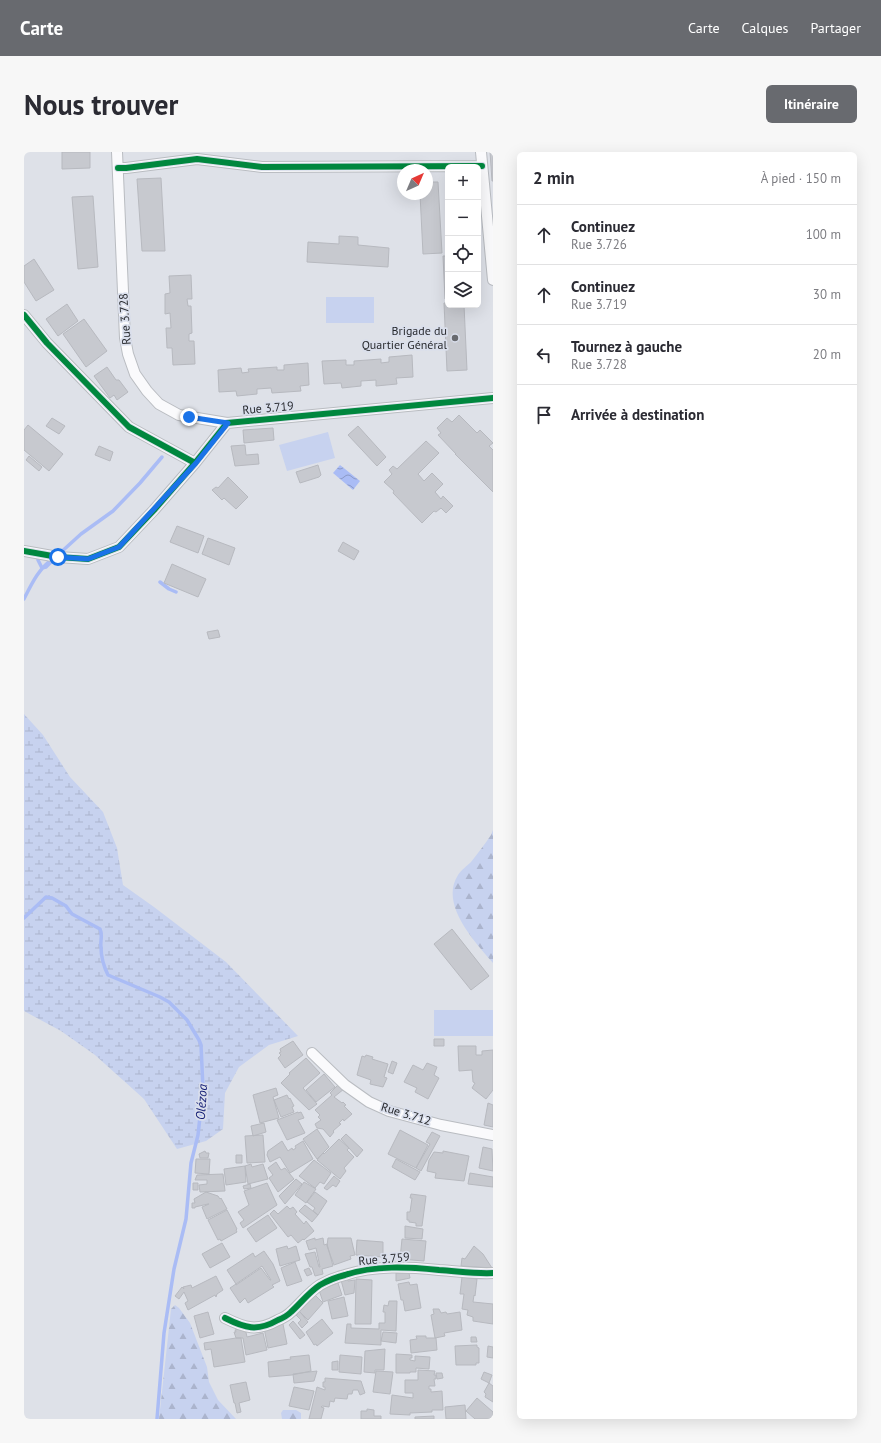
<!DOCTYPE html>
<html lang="fr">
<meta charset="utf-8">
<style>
:root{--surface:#fff;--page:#f7f7f7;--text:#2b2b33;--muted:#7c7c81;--line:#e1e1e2;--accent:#686a6f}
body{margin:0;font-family:"PT Sans",sans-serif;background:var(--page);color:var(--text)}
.controls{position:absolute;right:12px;top:12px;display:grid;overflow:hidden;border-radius:6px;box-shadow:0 4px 16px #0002}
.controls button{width:36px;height:36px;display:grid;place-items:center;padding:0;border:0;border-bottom:1px solid var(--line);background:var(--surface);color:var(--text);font:20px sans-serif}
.compass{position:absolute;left:373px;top:12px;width:36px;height:36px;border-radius:50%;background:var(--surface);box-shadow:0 4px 16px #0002;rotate:44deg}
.stop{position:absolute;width:12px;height:12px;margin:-9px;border:3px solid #1a73e8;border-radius:50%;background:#fff}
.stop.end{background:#1a73e8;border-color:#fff;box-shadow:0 1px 4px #0008}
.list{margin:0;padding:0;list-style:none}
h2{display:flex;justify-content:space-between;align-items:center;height:52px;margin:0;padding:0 16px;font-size:17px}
h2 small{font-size:13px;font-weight:400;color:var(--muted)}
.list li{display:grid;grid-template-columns:26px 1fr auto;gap:12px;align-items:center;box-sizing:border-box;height:60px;padding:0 16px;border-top:1px solid var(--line)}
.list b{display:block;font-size:15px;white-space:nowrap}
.list p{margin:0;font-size:13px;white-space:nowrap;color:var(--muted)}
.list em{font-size:13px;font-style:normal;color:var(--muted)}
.icon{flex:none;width:22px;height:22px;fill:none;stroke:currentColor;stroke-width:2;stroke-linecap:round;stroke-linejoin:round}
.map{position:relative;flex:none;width:469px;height:1267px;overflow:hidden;border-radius:6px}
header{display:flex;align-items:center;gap:24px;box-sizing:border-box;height:56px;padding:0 20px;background:var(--accent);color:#fff}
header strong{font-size:19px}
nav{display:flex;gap:22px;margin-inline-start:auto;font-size:14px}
.intro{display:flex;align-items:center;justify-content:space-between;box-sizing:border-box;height:96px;padding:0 24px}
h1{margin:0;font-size:28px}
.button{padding:10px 18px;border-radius:6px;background:var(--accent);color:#fff;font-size:14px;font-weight:700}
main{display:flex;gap:24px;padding:0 24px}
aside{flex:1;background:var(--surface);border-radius:6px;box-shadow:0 4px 16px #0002}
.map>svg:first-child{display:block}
.forest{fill:url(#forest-firs)}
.wetland{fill:url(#wetland-marsh)}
.pitch{fill:#c7d2ef}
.water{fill:url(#water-waves)}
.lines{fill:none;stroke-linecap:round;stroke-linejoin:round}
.stream{stroke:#aabcf5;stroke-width:3.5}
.building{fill:#c7c9cf;stroke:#b7b9bf}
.minor-casing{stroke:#b9bcc1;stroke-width:12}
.minor{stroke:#fafafc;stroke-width:10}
.cycleway-casing{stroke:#dadfec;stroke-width:8}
.cycleway{stroke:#00873e;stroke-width:6}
.route{stroke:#1a73e8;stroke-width:5}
.poi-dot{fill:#686a6f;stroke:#dadfec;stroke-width:1.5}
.labels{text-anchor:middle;stroke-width:3.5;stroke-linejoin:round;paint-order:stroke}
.street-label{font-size:12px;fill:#282a2e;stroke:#dadfec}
.poi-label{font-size:12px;fill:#282a2e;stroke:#dadfec;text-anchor:end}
.water-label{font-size:13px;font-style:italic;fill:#162076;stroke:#dadfec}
</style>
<header>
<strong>Carte</strong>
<nav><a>Carte</a><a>Calques</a><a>Partager</a></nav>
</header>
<div class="intro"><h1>Nous trouver</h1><a class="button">Itinéraire</a></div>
<main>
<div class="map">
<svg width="469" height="1267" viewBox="0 0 469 1267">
<defs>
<pattern id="forest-firs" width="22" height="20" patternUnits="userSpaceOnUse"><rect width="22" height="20" fill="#c7d2ef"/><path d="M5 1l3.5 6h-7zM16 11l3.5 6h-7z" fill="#abb4cd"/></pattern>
<pattern id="wetland-marsh" width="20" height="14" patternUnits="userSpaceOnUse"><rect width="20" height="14" fill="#c7d2ef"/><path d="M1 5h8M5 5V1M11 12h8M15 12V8" fill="none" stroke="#abb4cd"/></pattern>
<pattern id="water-waves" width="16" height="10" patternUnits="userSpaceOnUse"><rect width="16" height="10" fill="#aabcf5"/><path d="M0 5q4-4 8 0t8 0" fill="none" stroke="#8a99c7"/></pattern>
</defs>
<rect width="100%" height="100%" fill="#dee1e8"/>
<!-- forest -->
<path class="forest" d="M469 678V811C451 790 415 752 434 723 437 718 443 714 447 710 454 701 461 692 467 683Z
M151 1153 155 1156 166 1171 183 1215 185 1230 194 1248 212 1267H135L147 1157Z
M259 1258H272L277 1261V1267H258L257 1261Z"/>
<!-- wetland -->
<path class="wetland" d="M0 562 19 583 46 625 79 660 93 696 99 733 130 755 202 810 274 884 245 893 215 915 201 941 199 977 182 989 153 997 120 947 71 903 37 879 0 859Z"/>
<!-- pitch -->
<path class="pitch" d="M302 145H350V171H302Z
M304 280 311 306 263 319 255 293Z
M410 858H469V884H410Z"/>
<!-- water -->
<path class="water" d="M316 313 336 329 329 338 309 321Z"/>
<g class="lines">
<!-- stream -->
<path class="stream" d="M35 402 57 382 89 359 116 331 138 305
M14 408 18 416 22 415 27 410
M136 430 145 437 152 440
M0 447C8 431 15 416 30 406
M0 766 22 745 28 746 42 754 48 762 76 777C79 783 76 789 77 795 77 805 80 815 84 823L136 845 145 850 163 868 175 888 177 893 179 937 174 983 167 1011 162 1067 150 1117 140 1181 133 1267"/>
</g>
<!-- building -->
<path class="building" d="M38 0H66V16L38 17Z
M466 0H469V29H468Z
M137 26 141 99H118L113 27Z
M403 30H414L418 101 399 102 396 42H403Z
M69 44 74 115 54 117 48 45Z
M315 84 334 85V93L365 96 364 115 283 110 284 90 315 92Z
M419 104H424V147H421Z
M10 107 30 138 12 149 0 130V114Z
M167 123 168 147H163L164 154H167L168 181 165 182V189H170L171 212 149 213 148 196H143L142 176H147L146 161 141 162V142L146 141 145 124Z
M420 151H424V153H440L443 218 423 219Z
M43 152 54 169 34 184 22 167Z
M60 167 83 199 62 215 39 182Z
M388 203 389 225 372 226 373 232 352 234V228L337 229V234L318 236 317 231 300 232 298 209 322 208V213H330V209L357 207V211L365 210V205Z
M284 211 285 233 276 234 277 239 248 241 247 236 233 237V242L213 244 212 239 195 240 194 218 217 216 218 221 225 220 224 217 253 215V218H260V213Z
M83 215 92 228H95L104 240 93 248 90 243 86 246 70 224Z
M435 263 453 281 456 278 469 291 465 294 469 298V340L431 302H432L414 283 417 281 413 276 423 266 428 270Z
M28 266 41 274 35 282 22 274Z
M4 273 39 302 25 319 0 298V278Z
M334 274 362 305 353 314 324 283Z
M249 276 250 288 220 291 219 278Z
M402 289 415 301 394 322 400 329 408 321 419 332 411 340 417 347 419 344 429 354 422 361 417 356 412 360 410 359 398 371 369 341 370 339 360 330 368 322 365 318 369 314 373 317Z
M221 293 222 303 234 302 235 312 211 314 207 294Z
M75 294 89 300 86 309 71 303Z
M5 304 18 315 15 319 2 308Z
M294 313 297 323 295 325 276 331 272 320Z
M204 325 224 345 212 357 200 346 198 348 188 338 192 335 194 336Z
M153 374 180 384 174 401 146 390Z
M184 386 211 396 205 413 178 402Z
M319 390 335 399 330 408 314 399Z
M148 412 182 427 174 445 140 431Z
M194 478 196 485 185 487 183 480Z
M428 777 465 824 447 838 410 792Z
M410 887H420V894H410Z
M269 889 279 903 261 916 254 906 257 903 255 901 257 900 256 897Z
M434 894H452V903H458V899L469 898V938L462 947 448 936 451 931 449 930 448 918 435 919Z
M342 903 349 905 348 907 364 912 360 925 363 926 359 935 346 932 347 928 333 923 338 904 341 905Z
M282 906 296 921 279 936 293 952 285 958 257 931 266 922 265 921Z
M368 909 373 911 369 922 364 920Z
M403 911 413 915 410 923 415 926 404 947 391 940 393 936 380 930 389 913 399 918Z
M300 922 311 935 292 950 282 938Z
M315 932 320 937 310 945 318 951 319 950 322 953 320 954 328 962 320 969 319 967 315 971 317 972 309 979 310 980 306 985 299 977 293 976 291 972 297 968 294 965 296 963 291 958 308 943 306 941Z
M252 936 254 943 249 945 255 966 236 971 229 943Z
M263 943 265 947 266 946 270 954 268 955 270 960 257 965 250 948Z
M464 951 469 953V975L460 973Z
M274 960V961L277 960 280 966 274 968 281 981 263 988 253 968Z
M240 971 242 980 229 984 227 974Z
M293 977 305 995 293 1007 279 987Z
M376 978 404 993 392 1016 364 1002Z
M408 980 416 984 397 1019 392 1016 406 992 402 990Z
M322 982 339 998 333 1005 317 987Z
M239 983 241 1010 223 1011 221 984Z
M315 987 325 996 323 998 330 1005 320 1016 322 1019 316 1027 293 1008 299 1001 300 1002Z
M258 989 264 999 268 996 269 998 272 996 271 994 279 989 289 1007 266 1021 256 1005 246 1010 243 1003 244 999Z
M459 995 468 997 469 1019 455 1016Z
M181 999 182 1001H185L184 1006H176L175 1002Z
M419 999 445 1004 440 1029 411 1026 412 1021 403 1019 405 1008 410 1000 419 1001Z
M212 1003H218V1011H212Z
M172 1007H186L185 1022 171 1021Z
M372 1007 396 1020 391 1028 368 1015Z
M290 1008 307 1021 300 1032 296 1030 291 1036 275 1024Z
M252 1010 257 1018 261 1016 270 1027 254 1040 245 1026 249 1023 244 1016Z
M227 1012 228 1015 239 1012 244 1027 224 1032 221 1014Z
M221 1014 222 1030 202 1033 200 1017Z
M446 1021 469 1025V1035L444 1032Z
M199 1022 201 1039 176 1040 175 1033 183 1032V1028H171L173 1023Z
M310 1024 316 1029 312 1035 309 1033 303 1038 300 1036Z
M272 1027 278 1032 261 1052 255 1044Z
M280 1030 292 1037 282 1051 271 1043Z
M169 1031H174V1038H169Z
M243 1031 253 1053 219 1076 216 1071 220 1068 214 1060 225 1053 220 1039Z
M226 1032 227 1036 220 1037 219 1034Z
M182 1040 194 1044 196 1047 197 1046 203 1057 183 1067 178 1055 185 1052H184L171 1055V1056H168V1051H171L170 1047Z
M291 1040 303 1049 294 1063 289 1059 291 1056 283 1050Z
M387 1042 402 1044 398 1074H392V1071L385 1070V1068H383V1060H386L388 1046H386Z
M281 1053 294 1063 288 1070 275 1059Z
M263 1054 266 1057 269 1055 273 1060 271 1062 280 1072 282 1069 290 1079 280 1088 279 1087 274 1091 267 1083 264 1085 246 1062 250 1058 254 1062Z
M203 1058 213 1077 212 1078 213 1080 197 1089 196 1087 194 1088 184 1068Z
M244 1063 253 1076 232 1090 223 1077Z
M381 1074 399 1077 398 1087 381 1086Z
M291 1086V1088L299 1086 300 1093 303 1092 309 1114 298 1117 299 1122 291 1124 288 1115H286L281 1102 291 1100 295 1115H296L292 1096 285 1098 282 1089Z
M304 1086H327L331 1103 326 1104 327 1107 310 1113 303 1094Z
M378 1087 402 1089 400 1109 376 1107Z
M333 1088 359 1090V1105L332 1103Z
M198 1091 206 1105 186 1116 178 1102Z
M263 1094 264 1097 272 1094 276 1108 256 1114 252 1097Z
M450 1094 459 1102 468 1116 437 1114 438 1106 441 1107Z
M240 1099 249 1112 256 1129 248 1133 250 1135 224 1151 221 1146 216 1151 206 1136 212 1132V1133L237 1116 246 1128H247L238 1114 212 1132 203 1118 229 1101 231 1105Z
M271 1110 278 1129 263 1134 257 1116Z
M285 1116 288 1122 283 1124 280 1118Z
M372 1121H385L386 1126 372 1129Z
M192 1124 199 1138 193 1142 192 1145 191 1143 164 1158 161 1151 164 1149 160 1140 155 1147 151 1144 158 1135 160 1137 159 1135 167 1133 168 1136Z
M438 1125 453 1127 451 1144 450 1143 449 1150 469 1152V1172L449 1169V1165L443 1163 444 1158 438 1157 440 1142H436Z
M323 1126 324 1129 331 1128 330 1141 321 1143 317 1128Z
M332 1127 348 1128 347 1172H331Z
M385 1130 386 1133 393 1132 397 1156 381 1159 379 1148H377L374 1132Z
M314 1131 318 1143 299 1150 295 1138Z
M290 1142 299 1151 284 1168 276 1160 284 1170 278 1176 274 1171 277 1168 272 1163 274 1162 271 1159Z
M320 1145 324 1164 308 1167 304 1149Z
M365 1149H373L372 1179 357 1178V1193L321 1191 323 1172H327V1176L355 1177V1171H361V1160H359L360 1153 364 1154Z
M409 1157H415L417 1161 422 1160 423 1162 436 1160 438 1178 420 1181 421 1184 411 1186 407 1163 410 1162Z
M184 1160 190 1182 176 1186 170 1164Z
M298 1167 309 1181 293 1194 292 1192 290 1193 282 1180Z
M269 1169 281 1183 276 1187 265 1173Z
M259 1172 263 1192 244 1196 240 1176Z
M221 1176 223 1185 239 1181 243 1198 222 1203 219 1186H212L210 1180H212L211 1178Z
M359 1180 373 1181 372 1191 357 1189Z
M392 1184H402V1186H412L413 1198 387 1201 386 1188 393 1187Z
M447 1185H452L453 1190H447Z
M212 1186H217L221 1210 190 1215 187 1197 181 1198 180 1191Z
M453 1193V1195L455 1196V1211H452V1213H432L431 1194Z
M464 1194 469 1195V1206L463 1205Z
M361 1197 360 1218H351V1221L340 1220 341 1199Z
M372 1202 388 1203V1206H386V1208L391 1209V1204L406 1205 405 1217 392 1216V1220H386V1221H372Z
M285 1203 287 1219 268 1223 245 1225 244 1210 267 1207 266 1205Z
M316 1203 338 1205 337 1222 315 1220Z
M314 1209V1218H308V1210Z
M394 1218 411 1219 410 1223H412V1227H410L411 1234H405V1237H407V1240L418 1239 419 1258H408V1260L386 1261V1263L366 1262 368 1243 389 1246V1241H381V1228H394Z
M293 1219 290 1229 270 1231 269 1222Z
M352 1219 369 1220 366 1242 349 1240Z
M460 1220 468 1223 465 1231 457 1227Z
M412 1221H418L419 1226 413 1227Z
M301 1226 337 1229 341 1241 336 1243 334 1238H329L328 1242H324L323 1247 311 1246 310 1250 306 1249 305 1255 298 1254 297 1255 300 1256 297 1267H285L293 1235 301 1238V1235H299V1230H301Z
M222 1230 226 1248 215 1251 217 1260 213 1261 211 1251H210L206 1233Z
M465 1231 469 1234V1250L461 1245 462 1242 460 1240Z
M270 1235 290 1239 285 1258 265 1254Z
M453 1246 469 1260V1267H451L442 1259Z
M441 1253 442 1267H422L421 1255Z
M343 1257 350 1258V1264H357V1267H337V1259H343Z
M410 1264V1267H391V1265Z"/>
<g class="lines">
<defs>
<path id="minor" d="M93 0 101 186 104 202 111 222 123 239 135 252 155 263 203 271
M457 0 469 128
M94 16H102L173 7 238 15 458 14
M0 163 23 191 105 275 171 311 203 271 469 246
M0 399 34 405 64 407 95 395 130 358 171 311
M288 901 321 933 345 950 365 959 417 973 469 983
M201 1166C221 1176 233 1180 254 1168 259 1166 264 1163 267 1160 277 1151 285 1140 296 1133 303 1129 313 1125 321 1123 351 1113 384 1115 415 1118 433 1119 451 1122 469 1121"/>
</defs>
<!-- minor casing -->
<use href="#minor" class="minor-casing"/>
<!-- minor -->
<use href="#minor" class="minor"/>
<defs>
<path id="cycleway" d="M94 16H102L173 7 238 15 458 14
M0 163 23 191 105 275 171 311 203 271 469 246
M0 399 34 405 64 407 95 395 130 358 171 311
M201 1166C221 1176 233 1180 254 1168 259 1166 264 1163 267 1160 277 1151 285 1140 296 1133 303 1129 313 1125 321 1123 351 1113 384 1115 415 1118 433 1119 451 1122 469 1121"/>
</defs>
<!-- cycleway casing -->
<use href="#cycleway" class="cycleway-casing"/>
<!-- cycleway -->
<use href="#cycleway" class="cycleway"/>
</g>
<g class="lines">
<!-- route -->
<path class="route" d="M34 405 64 407 95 395 172 311 204 271 165 265"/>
</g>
<!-- markers -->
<circle class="poi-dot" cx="431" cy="186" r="4"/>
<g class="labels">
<!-- street labels -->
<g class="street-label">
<text transform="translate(101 167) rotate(-94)" y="4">Rue 3.728</text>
<text transform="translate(244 256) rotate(-5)" y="4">Rue 3.719</text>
<text transform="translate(382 962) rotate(17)" y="4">Rue 3.712</text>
<text transform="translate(360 1107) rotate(-5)" y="4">Rue 3.759</text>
</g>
<!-- poi labels -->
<g class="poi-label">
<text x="423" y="183">Brigade du<tspan x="423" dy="14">Quartier Général</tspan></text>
</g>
<!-- water labels -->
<g class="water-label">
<text transform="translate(177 950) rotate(-86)" y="5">Olézoa</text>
</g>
</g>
</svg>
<div class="controls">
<button>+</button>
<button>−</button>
<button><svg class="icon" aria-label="locate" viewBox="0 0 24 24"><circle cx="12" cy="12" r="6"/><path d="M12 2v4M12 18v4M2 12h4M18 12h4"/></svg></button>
<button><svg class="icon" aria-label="layers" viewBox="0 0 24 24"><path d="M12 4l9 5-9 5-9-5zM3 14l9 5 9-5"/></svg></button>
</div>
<svg class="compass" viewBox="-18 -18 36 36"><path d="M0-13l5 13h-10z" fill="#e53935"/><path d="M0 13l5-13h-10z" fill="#7c7c81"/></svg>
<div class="stop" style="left:34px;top:405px"></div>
<div class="stop end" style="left:165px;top:265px"></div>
</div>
<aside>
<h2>2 min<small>À pied · 150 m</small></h2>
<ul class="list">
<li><svg class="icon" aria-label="ahead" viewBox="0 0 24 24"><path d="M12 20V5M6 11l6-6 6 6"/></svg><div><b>Continuez</b><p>Rue 3.726</p></div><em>100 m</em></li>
<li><svg class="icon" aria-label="ahead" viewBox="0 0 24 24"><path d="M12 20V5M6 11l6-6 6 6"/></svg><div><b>Continuez</b><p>Rue 3.719</p></div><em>30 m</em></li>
<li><svg class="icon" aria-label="left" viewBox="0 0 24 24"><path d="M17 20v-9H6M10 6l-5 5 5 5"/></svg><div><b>Tournez à gauche</b><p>Rue 3.728</p></div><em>20 m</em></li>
<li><svg class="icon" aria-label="arrive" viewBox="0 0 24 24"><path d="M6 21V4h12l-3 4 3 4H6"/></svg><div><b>Arrivée à destination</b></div></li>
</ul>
</aside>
</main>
